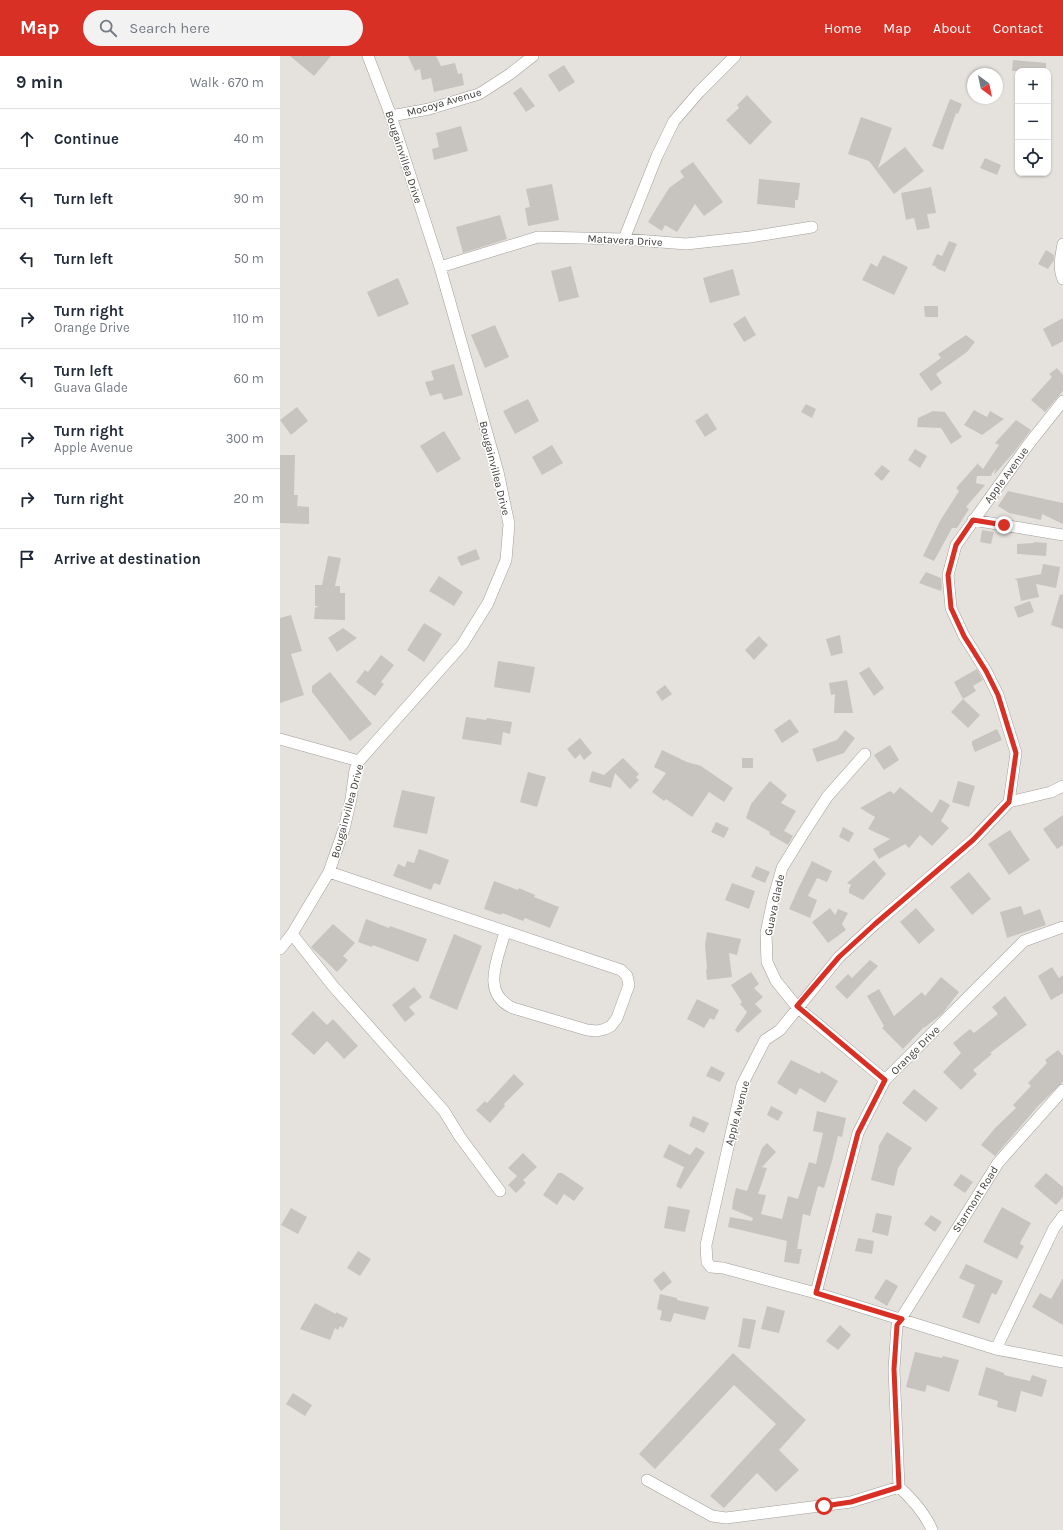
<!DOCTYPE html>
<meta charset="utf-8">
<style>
:root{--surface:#fff;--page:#f2f2f3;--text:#1f2937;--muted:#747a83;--line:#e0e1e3;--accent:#d93025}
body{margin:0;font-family:Karla,sans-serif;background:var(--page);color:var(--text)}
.controls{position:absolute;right:12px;top:12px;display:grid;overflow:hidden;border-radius:8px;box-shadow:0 1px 3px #0004}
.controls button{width:36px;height:36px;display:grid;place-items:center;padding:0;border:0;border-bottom:1px solid var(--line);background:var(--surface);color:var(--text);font:20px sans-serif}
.compass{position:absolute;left:687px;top:12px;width:36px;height:36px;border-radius:50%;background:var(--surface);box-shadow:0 1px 3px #0004;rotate:147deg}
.stop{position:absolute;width:12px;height:12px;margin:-9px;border:3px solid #d93025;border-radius:50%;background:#fff}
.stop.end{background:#d93025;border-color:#fff;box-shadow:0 1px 4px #0008}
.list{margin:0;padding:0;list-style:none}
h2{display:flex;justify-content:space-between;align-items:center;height:52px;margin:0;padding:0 16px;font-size:17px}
h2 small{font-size:13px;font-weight:400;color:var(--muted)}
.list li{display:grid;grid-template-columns:26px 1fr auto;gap:12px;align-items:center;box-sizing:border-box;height:60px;padding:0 16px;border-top:1px solid var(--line)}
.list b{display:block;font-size:15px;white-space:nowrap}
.list p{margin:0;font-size:13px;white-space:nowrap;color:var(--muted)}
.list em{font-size:13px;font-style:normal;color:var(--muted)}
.icon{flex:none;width:22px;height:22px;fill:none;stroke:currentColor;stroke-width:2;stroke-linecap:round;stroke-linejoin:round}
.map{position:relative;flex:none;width:783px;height:1474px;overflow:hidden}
header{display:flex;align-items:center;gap:24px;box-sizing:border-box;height:56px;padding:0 20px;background:var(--accent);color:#fff}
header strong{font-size:19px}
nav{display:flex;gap:22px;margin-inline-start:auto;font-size:14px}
.search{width:280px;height:36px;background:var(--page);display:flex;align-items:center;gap:10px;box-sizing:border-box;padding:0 14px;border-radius:22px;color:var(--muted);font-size:15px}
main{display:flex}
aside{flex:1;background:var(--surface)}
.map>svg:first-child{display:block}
.building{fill:#c7c4bf}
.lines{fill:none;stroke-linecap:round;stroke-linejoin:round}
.street-casing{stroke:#a19e99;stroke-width:12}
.street{stroke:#fff;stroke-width:11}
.route{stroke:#d93025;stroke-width:5}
.labels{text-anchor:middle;stroke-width:3;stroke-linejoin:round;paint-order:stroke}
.street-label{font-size:11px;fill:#3d3c3a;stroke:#fff}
</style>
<header>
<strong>Map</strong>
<div class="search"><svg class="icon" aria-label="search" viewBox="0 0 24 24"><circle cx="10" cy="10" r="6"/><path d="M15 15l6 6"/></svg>Search here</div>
<nav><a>Home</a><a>Map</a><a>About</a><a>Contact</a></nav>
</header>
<main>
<aside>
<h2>9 min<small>Walk · 670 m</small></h2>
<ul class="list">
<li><svg class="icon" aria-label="ahead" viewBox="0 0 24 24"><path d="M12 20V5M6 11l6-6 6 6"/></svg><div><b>Continue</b></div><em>40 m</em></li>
<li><svg class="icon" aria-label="left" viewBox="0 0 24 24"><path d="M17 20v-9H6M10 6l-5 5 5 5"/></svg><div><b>Turn left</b></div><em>90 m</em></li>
<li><svg class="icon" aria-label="left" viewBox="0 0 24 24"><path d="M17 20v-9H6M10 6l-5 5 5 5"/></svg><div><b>Turn left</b></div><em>50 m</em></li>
<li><svg class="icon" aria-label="right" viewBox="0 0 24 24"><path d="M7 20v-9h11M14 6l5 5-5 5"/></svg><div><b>Turn right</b><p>Orange Drive</p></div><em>110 m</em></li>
<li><svg class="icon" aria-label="left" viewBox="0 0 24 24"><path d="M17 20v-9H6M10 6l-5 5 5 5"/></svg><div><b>Turn left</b><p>Guava Glade</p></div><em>60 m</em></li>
<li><svg class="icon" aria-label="right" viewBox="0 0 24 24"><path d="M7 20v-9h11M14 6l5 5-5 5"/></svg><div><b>Turn right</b><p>Apple Avenue</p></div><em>300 m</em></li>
<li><svg class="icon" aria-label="right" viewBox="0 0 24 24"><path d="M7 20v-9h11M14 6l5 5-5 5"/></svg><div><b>Turn right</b></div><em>20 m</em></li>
<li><svg class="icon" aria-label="arrive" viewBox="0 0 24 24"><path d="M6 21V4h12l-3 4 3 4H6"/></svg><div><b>Arrive at destination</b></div></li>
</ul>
</aside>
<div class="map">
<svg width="783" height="1474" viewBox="0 0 783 1474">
<rect width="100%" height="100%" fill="#e5e2dd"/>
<!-- building -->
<path class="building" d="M10 0H51L34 20Z
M128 0H156L161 10 175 7 178 18 182 17 184 29 154 36 151 22 142 24 140 13 135 15Z
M733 4 766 7V15H732Z
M284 9 295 26 279 36 268 19Z
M241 31 255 50 246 56 233 37Z
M467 39 492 66 470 89 446 64 459 52 457 49Z
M670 43 682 48 678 58 676 57 663 94 652 90Z
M581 61 612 72 598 112 625 91 644 115 614 138 589 105 568 98Z
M181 70 188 95 154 104 152 93 159 91 156 77Z
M705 102 721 109 717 119 700 112Z
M413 106 443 146 424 160 415 148 397 176 385 169 382 175 368 166 389 132 404 121 400 115Z
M479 123 520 127 518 144H515V152L477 148Z
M272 128 279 164 248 170 245 152 250 151 246 133Z
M651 131 656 157 647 158 650 172 637 174 634 162 626 164 621 137Z
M220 159 227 183 183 197 176 171Z
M669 185 677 188 665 216 656 212 657 211 652 209 657 198 662 200Z
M766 194 774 199V204L768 213 758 208Z
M603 199 628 211 614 239 582 224 591 207 597 211Z
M291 210 299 241 279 246 271 215Z
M453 213 460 239 430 247 423 222Z
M118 222 129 248 98 261 87 236Z
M644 250H658V261H645Z
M465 260 476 279 464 286 453 268Z
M783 262V285L772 291 763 273Z
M215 269 229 301 205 312 191 279Z
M686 279 695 286 687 296 656 318 662 327 651 335 639 318 661 302 658 298Z
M174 308 183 339 164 344 161 337 150 340 145 326 154 324 151 315Z
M777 312 783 319V335L765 356 751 344 772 321 769 318Z
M248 343 259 365 235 378 223 355Z
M526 348 536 353 532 362 521 356Z
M17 351 28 365 11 379 0 364Z
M694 354 707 361 710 355 724 363 702 379 684 369Z
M653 355 665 356 682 381 671 388 661 372 637 371 638 362Z
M427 357 437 373 425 381 415 365Z
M736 364 751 374 735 395 714 419 716 412 711 419 712 420H697L696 427 705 429 686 451 689 453 677 472H672L654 505 643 500 660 465 679 435 676 432 699 406 698 408 703 413 719 389 715 387Z
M164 375 181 403 157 417 140 390Z
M272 389 283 407 262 419 252 401Z
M635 393 647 400 640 412 628 404Z
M0 399H15L14 439H18L17 450 29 451V468L0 467Z
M602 409 610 415 602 425 594 418Z
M728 435 783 447V468L762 458 761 464 729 457 718 450Z
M702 474 714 476 711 488 700 486Z
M754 486 767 487 766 500 737 498V488L754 487Z
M196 493 200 503 181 510 177 501Z
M48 500 61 502 55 530H60V537H65V564L34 563 35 552 39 550H35V529H42Z
M763 508 780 511 776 532 756 528 759 541 741 545 737 524 734 523 761 518Z
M646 516 661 522 662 532 661 535 639 527Z
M159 520 183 536 174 550 149 535Z
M780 538 783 539V573L771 569Z
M750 545 754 556 738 562 734 551Z
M11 559 22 595 11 598 24 639 0 647V562Z
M144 567 162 578 144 606 127 594Z
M63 572 77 582 57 596 48 582Z
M560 579 563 597 551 600 546 583Z
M479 580 488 589 474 604 465 594Z
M101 599 114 609 101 626 104 628 95 640 76 626 85 614 88 616Z
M218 605 255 611 250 637 214 631Z
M589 611 604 632 594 640 579 617Z
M697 613 703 624 693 630 696 635 683 643 674 626Z
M50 616 92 668 70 685 32 636V630Z
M567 624 573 657H554L555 638 551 639 549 627Z
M385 629 392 638 382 645 376 636Z
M683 643 700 659 688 672 671 656Z
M186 661 206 664 207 662 232 666 230 678 223 676 221 689 182 683Z
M510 663 519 676 502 687 494 674Z
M717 673 722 684 695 696 692 689V685Z
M565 674 575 682 564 697 537 706 532 693 557 684Z
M300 682 312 697 304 704 300 698 295 703 287 693Z
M610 689 619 704 604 714 594 699Z
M382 694 407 706 421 710 453 732 444 746 429 736 412 761 386 743 384 745 372 736 386 717 374 711Z
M343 702 359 718 356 721 359 724 350 733 335 717 331 732 309 726 312 715 324 719Z
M462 702H473V712H462Z
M248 716 266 721 257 751 240 746Z
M490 725 507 739 501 747 516 755 504 775 513 780 508 789 489 778 490 776 466 762 471 748Z
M678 725 695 730 689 751 672 746Z
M620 731 652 757 660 743 670 749 661 765 669 772 652 790 640 779 629 792 625 788 599 803 593 793 610 783 588 773 595 761 580 752 610 735 614 738Z
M122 734 155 741 147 778 113 771Z
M783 759V789L777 793 763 773Z
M436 766 449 772 444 782 431 776Z
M563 771 574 777 569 786 559 781Z
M730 774 750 804 729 819 708 788Z
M139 793 169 804 160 829 154 827 151 834 113 820 118 808 125 811 127 805 134 807Z
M594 804 606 818 583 844 569 837V833L571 829 567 827Z
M532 805 552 815 547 826 537 822 528 840 537 844 530 862 509 853 519 831Z
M476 810 490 816 485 827 471 821Z
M689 816 711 843 692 859 670 831Z
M214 825 238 834 239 832 255 839 254 841 279 851 270 872 245 862 243 865 222 857 221 859 204 853Z
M452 827 475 835 469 853 445 844Z
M741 850 744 859 760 853 766 869 727 882 720 856Z
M550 852 555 859 558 853 568 857 562 868 566 874 548 887 532 866Z
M636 852 655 874 639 888 620 866Z
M86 863 109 872 110 870 147 883 138 906 93 889 92 891 78 886Z
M53 868 75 887 63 900 68 904 57 916 31 891Z
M427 876 461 883 457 899 449 897 452 921 427 924 426 914 427 913 425 889Z
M174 878 202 890 177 954 149 942Z
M590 904 598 910 567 943 555 931 568 918 572 922Z
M772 911 779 922 783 919V937L771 944 758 920Z
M471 916 479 928 474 932 483 941 475 948 482 955 458 977 455 974 467 956 460 948 462 946 451 929Z
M661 921 679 936 662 958 644 972V971L623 993 602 972 604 970 587 940 599 933 614 960 642 936 645 940Z
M134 931 142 941 129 951 135 958 125 966 112 949Z
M725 940 747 969 710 997 712 998 693 1014 697 1018 681 1034 663 1016 681 997 673 987 690 973 694 977 718 958 712 951Z
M417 943 439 954 434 964 430 962 424 972 407 963Z
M33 955 47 969 53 963 78 990 64 1003 47 985 34 999 11 978Z
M778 994 783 1000V1026L759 1049 715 1100 701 1089 716 1071 736 1052 733 1049 751 1030 748 1027 767 1007 765 1004Z
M511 1004 540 1018 541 1015 558 1025 545 1047 520 1032 516 1039 497 1027Z
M431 1010 445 1017 440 1026 426 1020Z
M234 1018 244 1028 224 1048 225 1050 210 1067 196 1054 205 1045 207 1047Z
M634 1033 658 1052 646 1066 622 1047Z
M491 1050 503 1056 498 1065 487 1059Z
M537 1055 566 1062 562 1081 558 1080 552 1105 544 1132 538 1130 530 1160 523 1158 517 1193H522L519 1208 504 1206 507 1185 448 1171 450 1161 472 1165 473 1162 452 1153 453 1145 456 1132 467 1135 482 1092 487 1087 496 1096 482 1111 487 1112 478 1138 486 1139 481 1158 502 1163 508 1140 518 1143 529 1106 536 1108 543 1077 533 1075Z
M413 1060 429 1067 424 1077 409 1070Z
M607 1076 632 1092 618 1112 614 1130 591 1124 599 1092 598 1091Z
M389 1088 410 1099 416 1091 425 1096 401 1133 396 1130 404 1111 383 1101Z
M243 1097 257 1111 243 1124 246 1127 236 1137 228 1129 237 1120 228 1112Z
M278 1117H282L304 1132 294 1145 284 1138 277 1149 263 1139Z
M766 1117 783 1131V1141L776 1149 754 1130Z
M681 1118 693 1126 685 1137 673 1129Z
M388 1150 410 1154 405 1176 384 1172Z
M722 1151 751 1167 741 1185 740 1188 744 1190 737 1203 703 1186Z
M11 1152 27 1161 18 1178 1 1169Z
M596 1157 612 1160 608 1180 592 1176Z
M651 1159 662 1166 655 1176 644 1168Z
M578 1182 594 1185 592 1198 575 1195Z
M78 1195 91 1203 80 1220 67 1212Z
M686 1208 723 1225 716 1239 712 1237 699 1268 682 1261 695 1229 679 1222Z
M384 1215 392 1226 381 1235 373 1224Z
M783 1222V1269L752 1251 760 1237 771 1243Z
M606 1223 618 1230 607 1250 594 1242Z
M380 1238 397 1242V1244L429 1251 425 1264 394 1257 391 1266 380 1264 382 1255 377 1253Z
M35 1247 56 1258V1256L68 1262 63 1272 60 1270 58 1274 55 1272 50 1284 20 1273Z
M487 1250 505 1255 499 1277 481 1273Z
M463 1262 476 1264 470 1293 458 1291Z
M560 1269 571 1279 558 1294 546 1285Z
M635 1296 662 1302 663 1300 679 1304 669 1336 647 1329 645 1336 626 1331Z
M453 1297 526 1364 499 1394 519 1414 496 1436 477 1417 444 1452 430 1440 496 1368 454 1329 375 1413 359 1398Z
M706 1311 724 1317V1319L750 1325 752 1319 767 1324 762 1341 741 1335 736 1356 717 1351 718 1345 698 1339Z
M13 1337 32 1349 25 1360 6 1348Z"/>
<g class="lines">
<defs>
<path id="street" d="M111 60 149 53 199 38 230 18 253 0
M344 183 377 100 394 65 419 36 455 0
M783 188C781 199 778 213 783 223
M160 211 258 181 344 183 406 188 470 181 532 171
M783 345 748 389 676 489 668 519 671 552 684 580 706 615 718 639 736 697 729 746 693 784 595 868 559 901 500 974 485 984 462 1029 426 1189 427 1206 431 1211 443 1212 536 1237 716 1293 783 1306
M693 464 783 479
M0 683 79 705
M585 698 547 741 523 778 502 812 493 844 486 877 487 906 496 925 517 951 605 1024
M729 746 771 736 783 730
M49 816 341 914 347 920 349 929 337 962 331 970 325 973 317 975 307 974 233 952C200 937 218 903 225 876
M12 878 53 930 164 1055 180 1081 220 1135
M0 893 12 878 49 816 64 773 71 743 75 714 79 705 182 589 208 547 226 504 229 468 218 416 160 211 111 60 88 0
M536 1237 578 1077 605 1024 744 885 783 871
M716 1293 774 1172 783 1160
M367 1424 432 1460 446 1462 571 1446 619 1431C632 1443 645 1457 652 1474
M619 1431 614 1313 617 1269 718 1107 783 1034"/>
</defs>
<!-- street casing -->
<use href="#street" class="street-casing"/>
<!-- street -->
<use href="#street" class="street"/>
</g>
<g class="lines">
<!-- route -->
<path class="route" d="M544 1450 571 1446 619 1431 614 1313 617 1269 622 1263 536 1237 578 1077 605 1024 517 950 559 901 595 868 693 784 729 746 736 697 718 639 706 615 684 580 671 552 668 519 676 489 693 464 724 469"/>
</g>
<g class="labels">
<!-- street labels -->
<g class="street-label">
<text transform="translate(164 46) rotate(-16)" y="4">Mocoya Avenue</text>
<text transform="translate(124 101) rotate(72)" y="4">Bougainvillea Drive</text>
<text transform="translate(345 184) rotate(3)" y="4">Matavera Drive</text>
<text transform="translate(215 412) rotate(76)" y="4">Bougainvillea Drive</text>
<text transform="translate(726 419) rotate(-54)" y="4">Apple Avenue</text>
<text transform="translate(67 755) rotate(-75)" y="4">Bougainvillea Drive</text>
<text transform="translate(494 849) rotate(-78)" y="4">Guava Glade</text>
<text transform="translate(635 994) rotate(-45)" y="4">Orange Drive</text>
<text transform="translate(457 1057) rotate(-75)" y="4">Apple Avenue</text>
<text transform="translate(695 1143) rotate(-58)" y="4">Starmont Road</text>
</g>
</g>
</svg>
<div class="controls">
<button>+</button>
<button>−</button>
<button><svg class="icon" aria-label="locate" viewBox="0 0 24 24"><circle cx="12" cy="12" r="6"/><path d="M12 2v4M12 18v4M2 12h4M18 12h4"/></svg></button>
</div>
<svg class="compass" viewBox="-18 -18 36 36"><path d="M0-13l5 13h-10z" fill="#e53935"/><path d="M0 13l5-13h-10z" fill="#747a83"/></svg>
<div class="stop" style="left:544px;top:1450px"></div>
<div class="stop end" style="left:724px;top:469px"></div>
</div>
</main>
